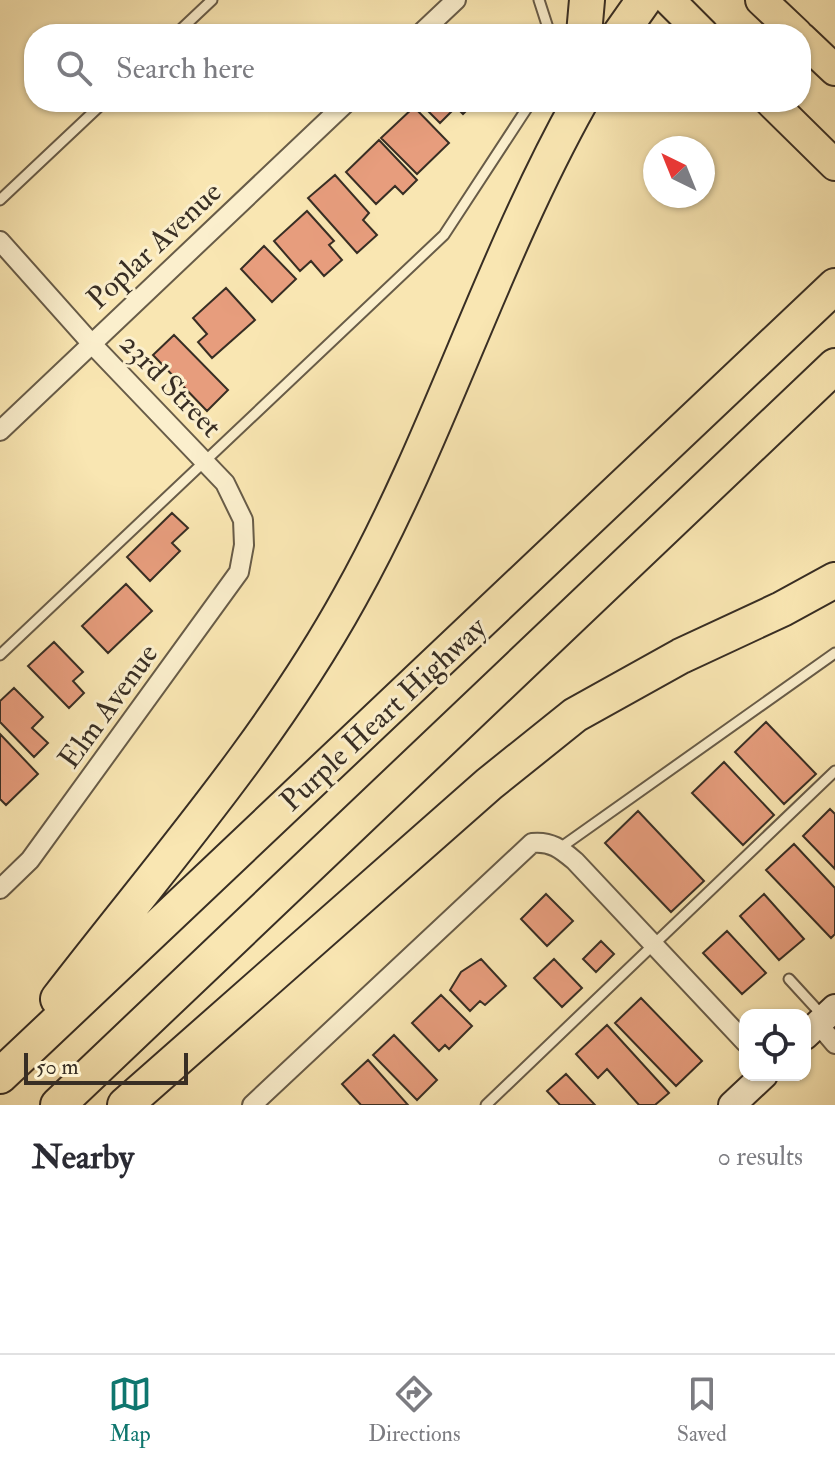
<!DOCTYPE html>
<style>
:root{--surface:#fff;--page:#f7f7f7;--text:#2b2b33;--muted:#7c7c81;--line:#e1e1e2;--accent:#0f766e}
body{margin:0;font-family:"IM FELL Double Pica",serif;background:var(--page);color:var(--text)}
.controls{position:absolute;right:24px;bottom:24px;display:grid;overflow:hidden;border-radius:16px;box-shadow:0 2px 6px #0004}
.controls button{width:72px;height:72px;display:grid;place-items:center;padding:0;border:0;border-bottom:2px solid var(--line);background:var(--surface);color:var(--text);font:40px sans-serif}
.compass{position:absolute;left:643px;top:136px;width:72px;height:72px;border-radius:50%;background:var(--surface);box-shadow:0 2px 6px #0004;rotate:317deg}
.scale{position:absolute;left:24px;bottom:20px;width:164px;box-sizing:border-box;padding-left:8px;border:4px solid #382e24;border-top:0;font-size:22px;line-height:28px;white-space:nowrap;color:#382e24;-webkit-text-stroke:6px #fbefcd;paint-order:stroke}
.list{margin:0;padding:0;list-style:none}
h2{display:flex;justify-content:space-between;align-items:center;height:104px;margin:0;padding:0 32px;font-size:34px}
h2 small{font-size:26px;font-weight:400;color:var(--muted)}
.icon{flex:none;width:44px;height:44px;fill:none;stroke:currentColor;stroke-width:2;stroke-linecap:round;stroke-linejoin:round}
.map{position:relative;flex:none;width:835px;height:1105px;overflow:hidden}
.search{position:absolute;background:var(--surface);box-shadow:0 2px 6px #0004;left:24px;right:24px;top:24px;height:88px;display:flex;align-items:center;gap:20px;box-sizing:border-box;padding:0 28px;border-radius:32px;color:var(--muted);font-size:30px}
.sheet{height:248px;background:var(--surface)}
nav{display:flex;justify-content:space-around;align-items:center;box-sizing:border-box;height:112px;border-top:2px solid var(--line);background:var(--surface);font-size:22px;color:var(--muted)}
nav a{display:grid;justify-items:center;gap:4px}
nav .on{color:var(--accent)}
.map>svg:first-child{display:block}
.building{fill:#e79d7d;stroke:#382e24;stroke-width:2}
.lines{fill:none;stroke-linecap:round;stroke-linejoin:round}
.service-casing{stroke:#685c48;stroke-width:13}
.minor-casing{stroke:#685c48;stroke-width:22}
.secondary-casing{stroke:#382e24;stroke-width:30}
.primary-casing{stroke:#382e24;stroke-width:34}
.motorway-casing{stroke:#382e24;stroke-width:38}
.service{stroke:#fbefcd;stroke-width:9}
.minor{stroke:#fbefcd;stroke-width:18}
.secondary{stroke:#fbefcd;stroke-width:26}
.primary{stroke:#f9e6b2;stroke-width:30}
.motorway{stroke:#f9e6b2;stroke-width:34}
.labels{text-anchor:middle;stroke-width:6;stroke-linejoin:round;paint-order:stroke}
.street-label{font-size:30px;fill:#382e24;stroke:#fbefcd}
</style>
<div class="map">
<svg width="835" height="1105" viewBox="0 0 835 1105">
<rect width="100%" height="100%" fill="#f9e6b2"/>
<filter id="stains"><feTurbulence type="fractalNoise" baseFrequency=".0025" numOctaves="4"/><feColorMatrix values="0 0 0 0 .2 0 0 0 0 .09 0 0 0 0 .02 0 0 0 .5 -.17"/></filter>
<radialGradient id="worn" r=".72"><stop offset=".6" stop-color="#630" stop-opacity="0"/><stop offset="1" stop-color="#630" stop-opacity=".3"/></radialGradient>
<!-- building -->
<path class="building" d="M419 102H475L463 114 456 107 440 123Z
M414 107 449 143 417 174 381 138Z
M379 140 417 180 403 194 395 186 376 204 346 172Z
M335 175 369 213 363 220 377 235 357 253 308 198Z
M307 211 334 241 329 245 342 260 324 276 311 261 300 271 274 241Z
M264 246 296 279 272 302 241 269Z
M226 288 255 320 212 358 198 342 207 334 193 318Z
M174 335 228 390 207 411 153 355Z
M172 513 188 528 172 543 180 551 150 581 127 557Z
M126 584 152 611 108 653 82 626Z
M54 642 83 672 73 681 84 693 69 708 28 666Z
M14 688 43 717 32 728 48 743 34 757 0 722V701Z
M766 722 816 774 784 804 735 752Z
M0 734 38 774 6 805 0 799Z
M724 762 774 815 743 845 692 793Z
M830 809 835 814V869L803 836Z
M638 811 704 881 671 912 605 843Z
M794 844 835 888V934L831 938 766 870Z
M546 894 573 921 547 946 521 919Z
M764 894 804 939 779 960 740 916Z
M727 931 766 973 742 994 703 953Z
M601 941 614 954 596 972 583 959Z
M481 959 506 986 485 1005 480 1001 470 1011 450 990 461 972Z
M554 959 582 988 562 1007 534 978Z
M441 995 472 1026 449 1049 445 1045 439 1051 412 1023Z
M641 998 702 1061 676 1086 615 1023Z
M607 1025 669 1093 655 1105H639L607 1069 598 1078 576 1054Z
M394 1035 437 1080 417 1100 373 1055Z
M368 1060 408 1105H361L342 1084Z
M566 1074 595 1105H560L547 1091Z"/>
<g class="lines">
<defs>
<path id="service" d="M539 0 550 34
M176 34 212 0
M0 200 104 102
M0 655 444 235 531 102
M560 848 835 653
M789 979 822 1015
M486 1105 835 771"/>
<path id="minor" d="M420 34 456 0
M0 241 91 343 225 483 243 520 244 545 239 572 30 860 0 889
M0 431 347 102
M818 1024 835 1044
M252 1105 532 843C551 841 561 849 575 861L745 1042"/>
<path id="secondary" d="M805 1036 835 1008
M732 1105 764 1075"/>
<path id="primary" d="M669 0 703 34
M761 0 797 34
M801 38 835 70
M771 102 835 165"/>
<path id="motorway" d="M584 34 587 0
M620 34 644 0
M58 999C159 868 270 742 350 597 439 438 491 261 580 102
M0 1076 835 286
M58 1105 835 366
M125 1105 489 784 575 715 681 656 782 609 835 580"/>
</defs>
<!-- service casing -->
<use href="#service" class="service-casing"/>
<!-- minor casing -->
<use href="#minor" class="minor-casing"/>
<!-- secondary casing -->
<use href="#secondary" class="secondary-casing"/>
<!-- primary casing -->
<use href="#primary" class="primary-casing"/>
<!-- motorway casing -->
<use href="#motorway" class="motorway-casing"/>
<!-- service -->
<use href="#service" class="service"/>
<!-- minor -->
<use href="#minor" class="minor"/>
<!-- secondary -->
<use href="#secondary" class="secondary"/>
<!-- primary -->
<use href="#primary" class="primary"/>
<!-- motorway -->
<use href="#motorway" class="motorway"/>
</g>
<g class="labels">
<!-- street labels -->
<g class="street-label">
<text transform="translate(154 245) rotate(-43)" y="10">Poplar Avenue</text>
<text transform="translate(171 385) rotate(46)" y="10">23rd Street</text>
<text transform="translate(108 706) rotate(-54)" y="10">Elm Avenue</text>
<text transform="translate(383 714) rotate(-43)" y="10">Purple Heart Highway</text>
</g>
</g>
<rect width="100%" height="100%" filter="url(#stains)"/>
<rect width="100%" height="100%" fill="url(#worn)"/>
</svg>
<div class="controls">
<button><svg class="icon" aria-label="locate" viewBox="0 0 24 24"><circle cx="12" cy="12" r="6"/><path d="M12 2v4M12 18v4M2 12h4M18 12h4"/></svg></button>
</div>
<svg class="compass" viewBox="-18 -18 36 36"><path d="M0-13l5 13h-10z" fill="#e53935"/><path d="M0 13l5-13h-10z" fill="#7c7c81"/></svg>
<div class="scale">50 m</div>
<div class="search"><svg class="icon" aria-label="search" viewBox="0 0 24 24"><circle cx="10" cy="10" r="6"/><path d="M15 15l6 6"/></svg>Search here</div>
</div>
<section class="sheet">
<h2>Nearby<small>0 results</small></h2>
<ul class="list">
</ul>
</section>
<nav>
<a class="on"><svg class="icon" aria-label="map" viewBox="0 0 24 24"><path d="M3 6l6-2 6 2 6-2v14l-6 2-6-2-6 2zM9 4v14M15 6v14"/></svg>Map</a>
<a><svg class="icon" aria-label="directions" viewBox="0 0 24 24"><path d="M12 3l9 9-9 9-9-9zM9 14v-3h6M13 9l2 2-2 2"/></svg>Directions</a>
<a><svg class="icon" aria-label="saved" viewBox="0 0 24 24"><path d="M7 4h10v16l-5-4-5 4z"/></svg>Saved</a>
</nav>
